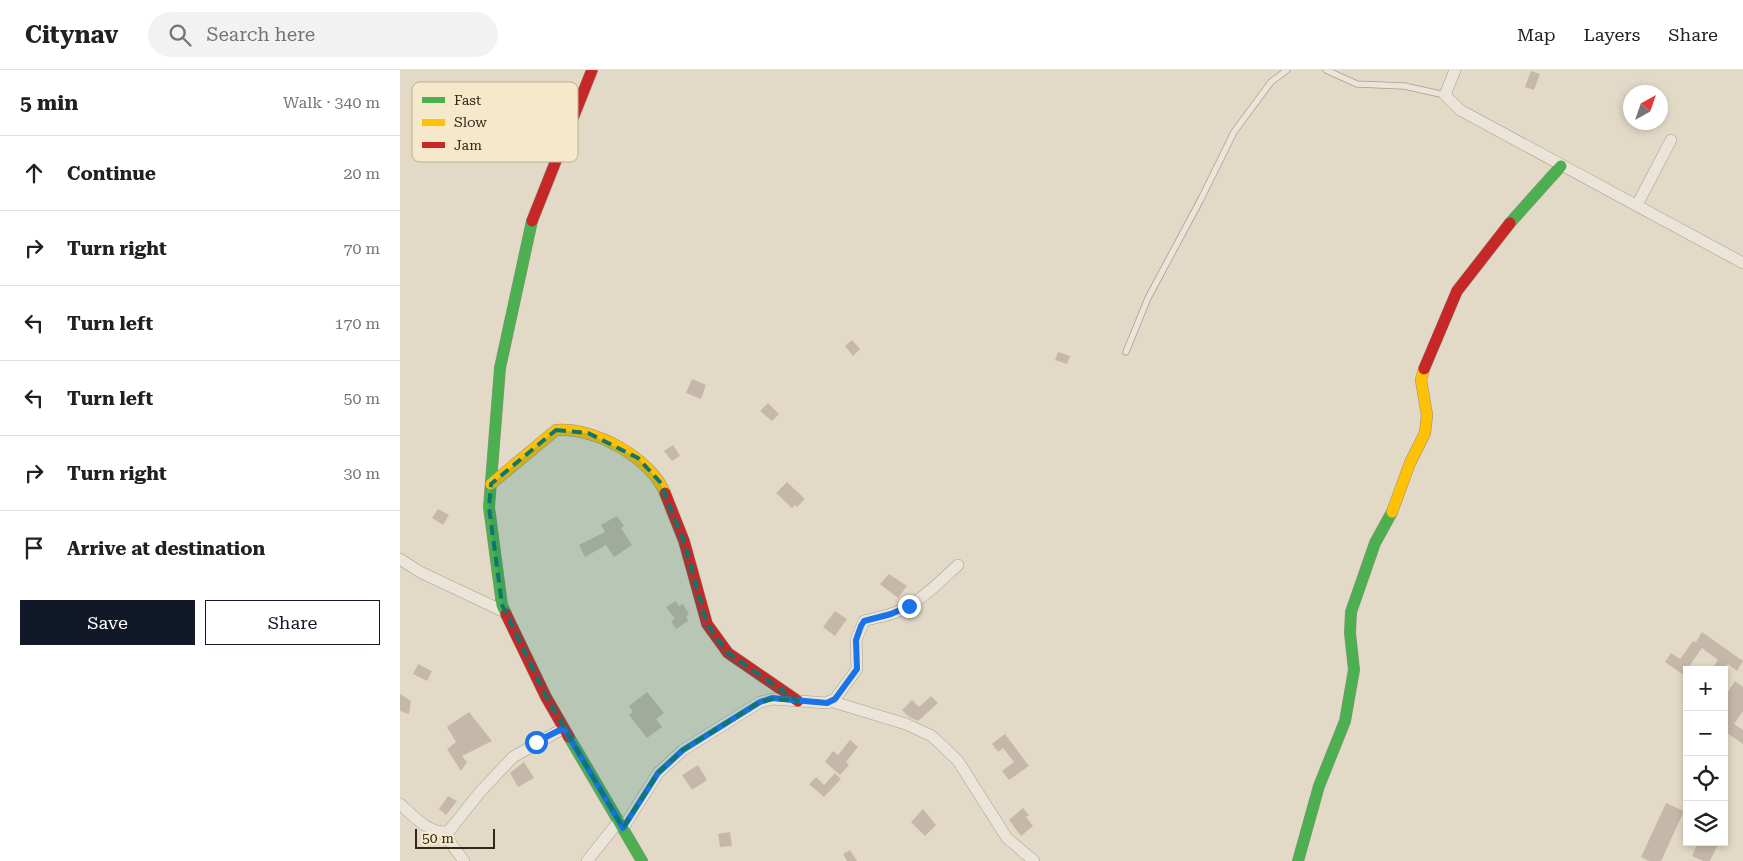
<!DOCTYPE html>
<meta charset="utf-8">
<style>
:root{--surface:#fff;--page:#f2f2f2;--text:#202124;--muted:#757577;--line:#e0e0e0;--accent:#111827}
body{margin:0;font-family:"Roboto Serif",serif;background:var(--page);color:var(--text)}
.controls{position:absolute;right:15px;bottom:15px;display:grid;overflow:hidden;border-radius:0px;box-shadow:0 2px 8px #0003}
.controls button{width:45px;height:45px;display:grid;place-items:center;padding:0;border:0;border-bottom:1px solid var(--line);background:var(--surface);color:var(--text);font:25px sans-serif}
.compass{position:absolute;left:1223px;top:15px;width:45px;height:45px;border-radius:50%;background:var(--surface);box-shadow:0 2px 8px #0003;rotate:40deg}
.scale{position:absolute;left:15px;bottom:12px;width:80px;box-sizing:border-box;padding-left:5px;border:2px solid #34271a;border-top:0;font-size:14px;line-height:18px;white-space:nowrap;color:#34271a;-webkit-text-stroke:4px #f6e9cb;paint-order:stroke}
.stop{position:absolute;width:15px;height:15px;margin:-11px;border:4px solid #1a73e8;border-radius:50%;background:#fff}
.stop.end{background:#1a73e8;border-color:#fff;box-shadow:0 1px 5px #0008}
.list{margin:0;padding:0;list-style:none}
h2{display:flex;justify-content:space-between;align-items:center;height:65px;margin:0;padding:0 20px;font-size:21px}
h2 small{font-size:16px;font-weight:400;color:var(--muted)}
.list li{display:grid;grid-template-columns:32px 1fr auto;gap:15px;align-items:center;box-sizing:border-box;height:75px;padding:0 20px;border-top:1px solid var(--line)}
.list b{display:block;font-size:19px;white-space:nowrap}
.list em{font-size:16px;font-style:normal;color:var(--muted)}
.actions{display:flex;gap:10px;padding:15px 20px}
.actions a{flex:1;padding:11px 0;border:1px solid var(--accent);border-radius:0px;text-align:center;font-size:18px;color:var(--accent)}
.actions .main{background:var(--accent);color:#fff}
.icon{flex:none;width:28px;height:28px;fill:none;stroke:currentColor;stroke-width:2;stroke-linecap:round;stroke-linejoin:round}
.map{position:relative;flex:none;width:1343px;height:791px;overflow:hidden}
header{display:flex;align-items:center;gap:30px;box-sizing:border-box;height:70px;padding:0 25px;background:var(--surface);border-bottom:1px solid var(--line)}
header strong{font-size:24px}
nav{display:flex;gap:28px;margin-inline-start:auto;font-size:18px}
.search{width:350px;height:45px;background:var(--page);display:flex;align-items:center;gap:12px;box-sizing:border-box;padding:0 18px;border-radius:28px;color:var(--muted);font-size:19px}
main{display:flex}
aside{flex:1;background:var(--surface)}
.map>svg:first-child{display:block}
.building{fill:#c6b8a8}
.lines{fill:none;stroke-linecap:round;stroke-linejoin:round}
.lane-casing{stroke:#a79f91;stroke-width:7}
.street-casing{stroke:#a79f91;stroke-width:12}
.fast-casing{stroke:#968e81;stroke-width:12}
.slow-casing{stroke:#968e81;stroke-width:12}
.jam-casing{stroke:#968e81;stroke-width:12}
.lane{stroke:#eae4d9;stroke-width:5.5}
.street{stroke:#eae4d9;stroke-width:11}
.fast{stroke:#4caf50;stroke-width:11}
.slow{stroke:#ffc107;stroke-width:11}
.jam{stroke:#c62828;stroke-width:11}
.route{stroke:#1a73e8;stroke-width:6}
.marked{fill:#0f766e;fill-opacity:0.2;stroke:#0f766e;stroke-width:4;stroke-dasharray:10 6;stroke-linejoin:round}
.key{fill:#f6e9cb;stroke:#bcaf96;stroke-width:1}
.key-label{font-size:14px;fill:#34271a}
</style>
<header>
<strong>Citynav</strong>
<div class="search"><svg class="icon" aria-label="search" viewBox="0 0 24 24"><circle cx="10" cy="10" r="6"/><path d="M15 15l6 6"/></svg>Search here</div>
<nav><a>Map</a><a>Layers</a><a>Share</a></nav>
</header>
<main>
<aside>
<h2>5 min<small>Walk · 340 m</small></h2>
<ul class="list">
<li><svg class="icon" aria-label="ahead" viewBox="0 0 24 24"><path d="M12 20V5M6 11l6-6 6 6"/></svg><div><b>Continue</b></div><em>20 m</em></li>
<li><svg class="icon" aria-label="right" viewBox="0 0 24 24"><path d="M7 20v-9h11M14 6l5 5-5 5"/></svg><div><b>Turn right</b></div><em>70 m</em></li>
<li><svg class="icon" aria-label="left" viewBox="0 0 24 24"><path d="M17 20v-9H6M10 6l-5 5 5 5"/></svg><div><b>Turn left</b></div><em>170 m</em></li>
<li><svg class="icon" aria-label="left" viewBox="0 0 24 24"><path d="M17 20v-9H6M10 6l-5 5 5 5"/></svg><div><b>Turn left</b></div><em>50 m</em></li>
<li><svg class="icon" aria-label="right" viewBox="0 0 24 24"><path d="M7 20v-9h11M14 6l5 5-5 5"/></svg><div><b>Turn right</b></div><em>30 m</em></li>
<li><svg class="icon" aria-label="arrive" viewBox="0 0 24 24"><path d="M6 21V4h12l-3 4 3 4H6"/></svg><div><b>Arrive at destination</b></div></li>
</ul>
<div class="actions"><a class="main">Save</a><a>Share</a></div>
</aside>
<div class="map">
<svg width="1343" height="791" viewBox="0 0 1343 791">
<rect width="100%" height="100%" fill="#e2dac7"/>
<!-- building -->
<path class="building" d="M1131 1 1140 4 1134 20 1125 17Z
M452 270 460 279 453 286 445 276Z
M658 282 670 286 667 294 655 290Z
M292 309 306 315 301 329 286 323Z
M368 333 379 344 372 351 360 341Z
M273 375 280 386 272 391 264 381Z
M387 412 405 429 397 437 395 435 392 438 376 423Z
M38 439 49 445 43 455 32 448Z
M217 446 224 456 221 458 232 475 214 487 206 475 185 487 179 475 205 462 201 455Z
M489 504 507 516 498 528 480 514Z
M276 531 279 536 283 534 289 544 286 546 288 551 276 559 271 551 275 549 266 537Z
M435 541 447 549 435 566 423 557Z
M1302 562 1343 591 1337 601 1328 594 1324 600H1311L1318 590 1302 578 1287 599V607L1265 592 1271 583 1280 589 1293 571 1296 572Z
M18 594 32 601 27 611 13 604Z
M1335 611 1343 617V641L1334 654 1343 660V674L1324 661V620L1328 622Z
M247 622 264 643 256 649 262 657 247 668 229 645 233 642 229 636Z
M0 624 11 631 9 644 0 641Z
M531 626 538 633 518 651 509 647 502 640 512 630 519 637Z
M69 642 92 671 62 686 67 692 61 701 47 679 56 672 47 657Z
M605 664 629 696 609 710 602 701 614 692 603 678 598 682 592 674Z
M450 670 458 677 446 692 449 695 440 705 425 692 433 681 438 685Z
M124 692 134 708 118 717 110 703Z
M298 695 307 710 292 720 282 705Z
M435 703 441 709 424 727 409 714 416 707 424 715Z
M48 726 57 731 46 745 39 739Z
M1266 733 1284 741 1261 791H1249L1241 787Z
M623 738 629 745 626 747 633 756 621 766 609 750Z
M523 739 536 755 525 766 511 752Z
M330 762 332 776 320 777 318 764Z
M1298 772H1319L1310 791H1303L1292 786Z
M450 780 457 791H447L443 784Z"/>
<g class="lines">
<defs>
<path id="lane" d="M926 0 957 14 1004 16 1045 25
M726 282 748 228 801 129 834 62 871 12 887 0"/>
<path id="street" d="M1055 0 1045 25 1060 40 1343 193
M1237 135 1271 70
M0 489 20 502 105 542
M430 631 506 654 532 666 558 691 607 768 634 791
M0 734C12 745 31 766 49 761L80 722 113 687 164 658
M223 758 258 703 283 680 360 632 373 629 427 633 435 629 457 599 456 570 464 551C473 548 482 547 491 544 518 535 538 513 558 495
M43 763 64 791
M187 791 219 751"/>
<path id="fast" d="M1110 153 1161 96
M106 544 102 535 89 437 100 298 132 151
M169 667 242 791
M898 791 919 716 945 651 954 600 950 563 951 542 975 473 992 442"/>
<path id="slow" d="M91 414 156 360C194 357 250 387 265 423
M992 442 1010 393 1025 363 1027 345 1021 310 1024 299"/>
<path id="jam" d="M132 151 192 0
M1024 299 1057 221 1110 153
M265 423 284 471 307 554 328 583 398 631
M106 544 146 627 169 667"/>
</defs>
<!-- lane casing -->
<use href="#lane" class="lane-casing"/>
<!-- street casing -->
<use href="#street" class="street-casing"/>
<!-- fast casing -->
<use href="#fast" class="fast-casing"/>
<!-- slow casing -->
<use href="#slow" class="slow-casing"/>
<!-- jam casing -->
<use href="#jam" class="jam-casing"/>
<!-- lane -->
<use href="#lane" class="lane"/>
<!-- street -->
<use href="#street" class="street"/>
<!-- fast -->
<use href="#fast" class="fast"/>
<!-- slow -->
<use href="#slow" class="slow"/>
<!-- jam -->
<use href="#jam" class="jam"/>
</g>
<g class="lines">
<!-- route -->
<path class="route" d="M136 672 164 658 223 758 258 703 283 680 360 632 372 628 427 633 435 629 457 599 456 570 461 556 464 551 491 544 509 536"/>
</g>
<!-- marked area -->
<path class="marked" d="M156 360 188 363 238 388 260 412 284 471 307 554 328 583 398 631 373 629 360 632 283 680 258 703 223 758 146 627 102 535 89 437 91 414Z"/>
<!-- legend -->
<rect x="12" y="12" width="166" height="80" rx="8" class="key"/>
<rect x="22" y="27" width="23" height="6" fill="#4caf50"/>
<rect x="22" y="49" width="23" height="7" fill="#ffc107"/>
<rect x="22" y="72" width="23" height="6" fill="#c62828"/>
<g class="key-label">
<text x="54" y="35">Fast</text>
<text x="54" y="57">Slow</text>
<text x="54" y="80">Jam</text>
</g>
</svg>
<div class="controls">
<button>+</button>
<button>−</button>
<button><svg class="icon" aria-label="locate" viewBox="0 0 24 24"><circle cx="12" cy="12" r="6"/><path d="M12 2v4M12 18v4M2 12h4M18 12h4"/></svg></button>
<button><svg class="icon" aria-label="layers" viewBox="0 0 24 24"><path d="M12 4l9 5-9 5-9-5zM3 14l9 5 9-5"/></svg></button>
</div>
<svg class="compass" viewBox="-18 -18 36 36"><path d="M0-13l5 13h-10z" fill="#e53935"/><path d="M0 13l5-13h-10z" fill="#757577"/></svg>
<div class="scale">50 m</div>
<div class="stop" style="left:136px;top:672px"></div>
<div class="stop end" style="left:509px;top:536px"></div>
</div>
</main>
